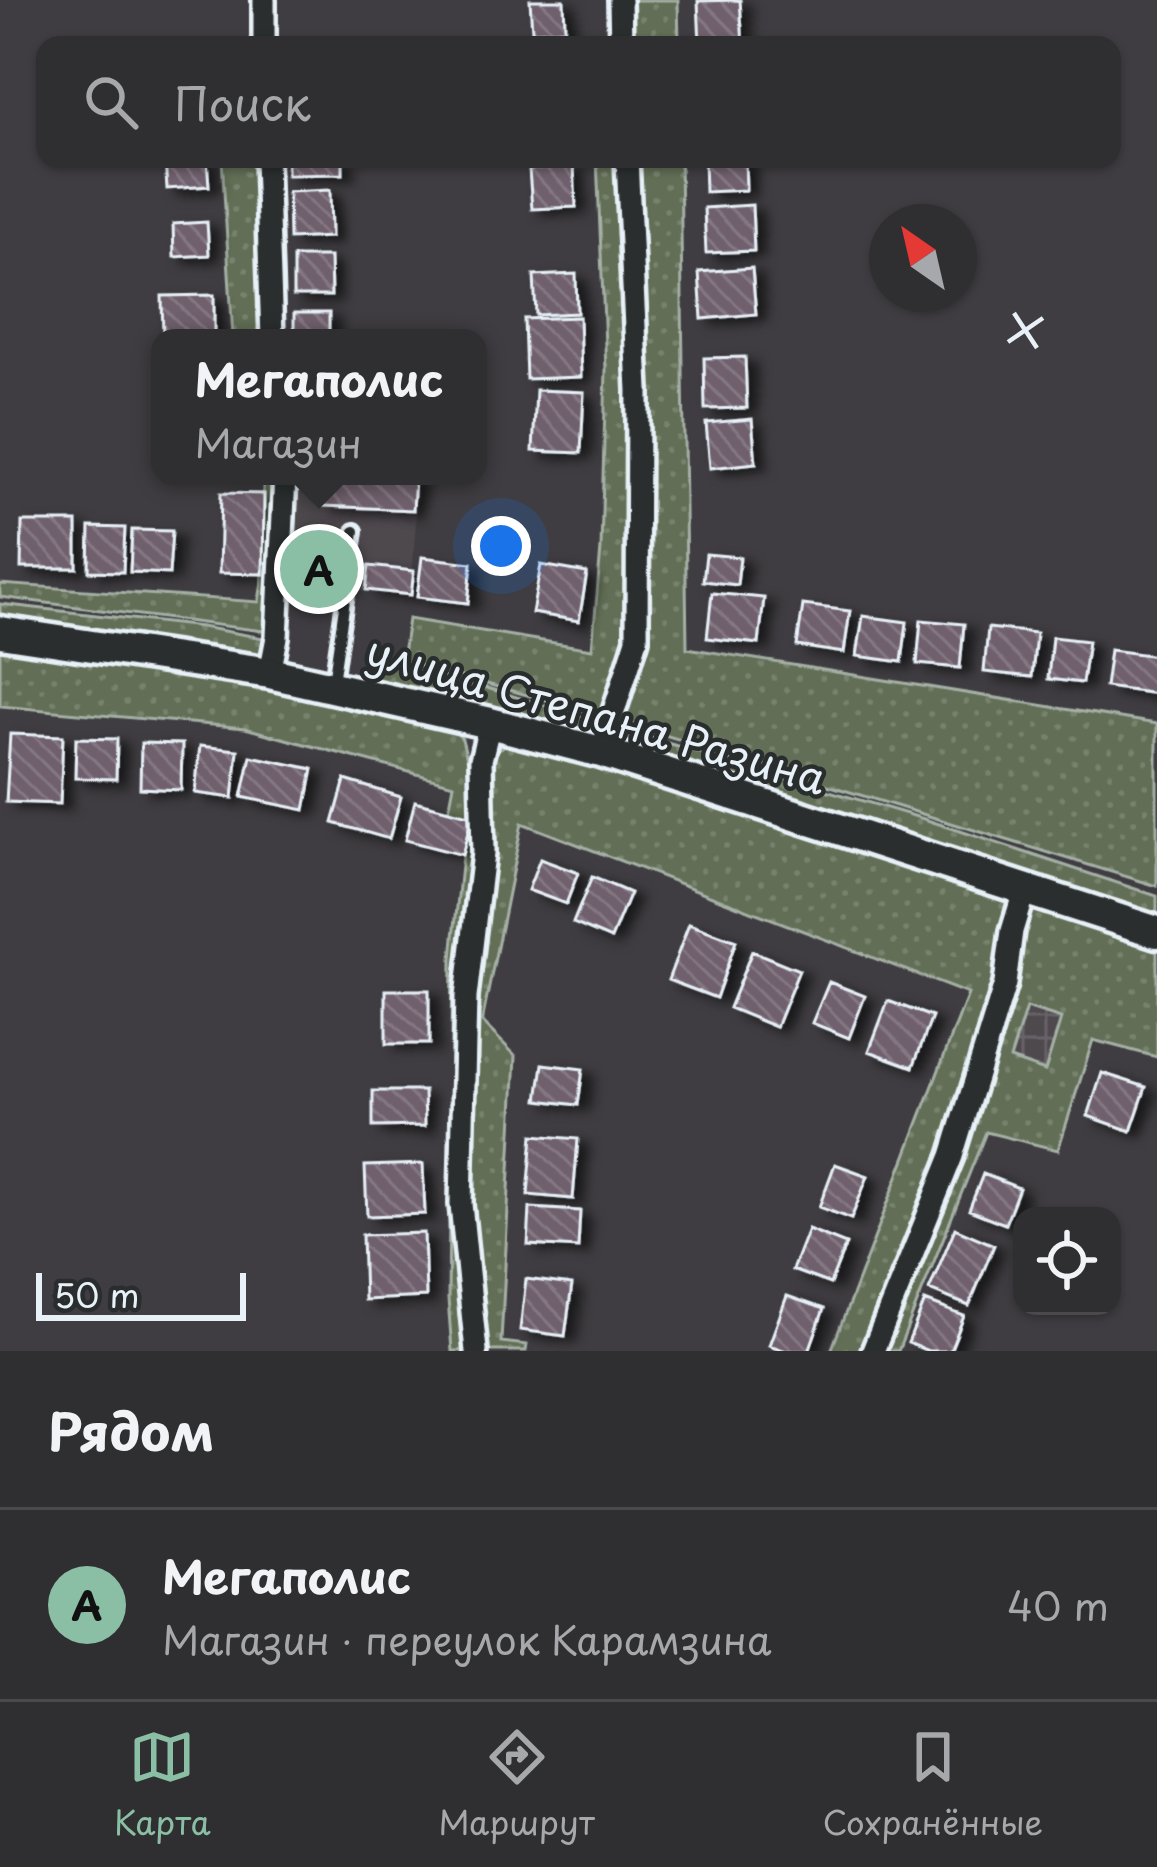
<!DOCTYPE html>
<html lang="ru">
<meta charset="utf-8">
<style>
:root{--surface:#2f2e31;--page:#373639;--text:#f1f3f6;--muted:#a7a8ab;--line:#4a4a4d;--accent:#8abfa5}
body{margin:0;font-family:"Playpen Sans",sans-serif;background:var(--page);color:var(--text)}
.controls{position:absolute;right:36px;bottom:36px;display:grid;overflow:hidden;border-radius:24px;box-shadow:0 3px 9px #0004}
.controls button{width:108px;height:108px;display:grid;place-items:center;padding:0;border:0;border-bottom:3px solid var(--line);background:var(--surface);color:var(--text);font:60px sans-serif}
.compass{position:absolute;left:869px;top:204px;width:108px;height:108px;border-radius:50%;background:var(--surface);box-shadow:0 3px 9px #0004;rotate:326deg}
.scale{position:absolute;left:36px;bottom:30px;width:210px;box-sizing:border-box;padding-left:12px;border:6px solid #e8f1f8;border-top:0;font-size:33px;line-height:42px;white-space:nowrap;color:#e8f1f8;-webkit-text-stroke:9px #2a2d2e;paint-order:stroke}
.you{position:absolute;left:501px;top:546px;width:42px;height:42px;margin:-30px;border:9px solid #fff;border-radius:50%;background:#1a73e8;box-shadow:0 0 0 18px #1a73e833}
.badge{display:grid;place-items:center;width:78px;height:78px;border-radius:50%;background:var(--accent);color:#111;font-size:39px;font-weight:700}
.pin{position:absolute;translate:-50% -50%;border:6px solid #fff;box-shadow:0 3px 12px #0006}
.popup{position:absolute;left:151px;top:329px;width:336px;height:156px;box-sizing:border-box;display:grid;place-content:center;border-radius:24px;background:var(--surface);filter:drop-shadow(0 3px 9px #0005);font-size:39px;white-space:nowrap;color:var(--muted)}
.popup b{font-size:45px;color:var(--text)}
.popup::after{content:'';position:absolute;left:50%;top:100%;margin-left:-24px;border:24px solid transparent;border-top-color:var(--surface)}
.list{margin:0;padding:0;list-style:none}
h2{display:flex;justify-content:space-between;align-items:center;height:156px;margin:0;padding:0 48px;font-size:51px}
h2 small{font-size:39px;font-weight:400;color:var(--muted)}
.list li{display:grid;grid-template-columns:78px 1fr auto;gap:36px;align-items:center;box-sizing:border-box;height:192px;padding:0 48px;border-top:3px solid var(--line)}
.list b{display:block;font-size:45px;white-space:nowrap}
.list p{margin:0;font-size:39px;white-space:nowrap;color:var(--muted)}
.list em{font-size:39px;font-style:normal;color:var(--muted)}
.icon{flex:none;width:66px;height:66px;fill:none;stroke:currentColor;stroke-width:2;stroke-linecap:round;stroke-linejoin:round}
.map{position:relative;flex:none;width:1157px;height:1351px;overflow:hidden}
.search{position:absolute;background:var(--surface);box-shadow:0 3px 9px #0004;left:36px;right:36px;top:36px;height:132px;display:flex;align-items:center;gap:30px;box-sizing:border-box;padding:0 42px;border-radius:24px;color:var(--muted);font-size:45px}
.sheet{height:348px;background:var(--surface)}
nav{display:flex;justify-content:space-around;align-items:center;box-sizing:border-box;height:168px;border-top:3px solid var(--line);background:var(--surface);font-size:33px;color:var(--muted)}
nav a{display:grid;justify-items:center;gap:6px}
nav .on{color:var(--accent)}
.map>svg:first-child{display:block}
.built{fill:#4e484e}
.industrial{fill:url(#industrial-grid)}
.grass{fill:url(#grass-dots);stroke:#a5b0a6;stroke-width:3;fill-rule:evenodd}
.building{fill:url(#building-back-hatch);stroke:#e8f1f8;stroke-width:3;filter:url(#shadow)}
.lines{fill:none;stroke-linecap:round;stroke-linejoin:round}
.lane-casing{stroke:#e8f1f8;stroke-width:20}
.street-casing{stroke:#e8f1f8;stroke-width:30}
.secondary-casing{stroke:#e8f1f8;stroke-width:39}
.lane{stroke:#2a2d2e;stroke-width:10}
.street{stroke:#2a2d2e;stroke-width:21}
.secondary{stroke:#2a2d2e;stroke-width:30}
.ticks{fill:none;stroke:#e8f1f8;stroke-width:4.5}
.labels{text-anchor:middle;stroke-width:9;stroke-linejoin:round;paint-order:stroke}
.street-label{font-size:42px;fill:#e8f1f8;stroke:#2a2d2e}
</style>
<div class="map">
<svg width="1157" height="1351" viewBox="0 0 1157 1351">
<defs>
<pattern id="industrial-grid" width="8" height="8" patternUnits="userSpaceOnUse" patternTransform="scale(3)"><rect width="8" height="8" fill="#4e484e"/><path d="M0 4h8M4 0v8" fill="none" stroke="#686368"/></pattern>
<pattern id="grass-dots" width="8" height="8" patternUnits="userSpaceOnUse" patternTransform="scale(3)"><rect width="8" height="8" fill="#626e55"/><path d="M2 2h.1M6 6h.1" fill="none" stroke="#78836e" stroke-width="1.8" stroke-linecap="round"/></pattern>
<pattern id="building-back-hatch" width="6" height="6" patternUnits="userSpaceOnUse" patternTransform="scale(3)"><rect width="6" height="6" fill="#70616d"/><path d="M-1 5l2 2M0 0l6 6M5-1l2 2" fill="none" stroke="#847883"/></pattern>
<filter id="shadow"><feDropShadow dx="10" dy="5.5" stdDeviation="6" flood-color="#0009"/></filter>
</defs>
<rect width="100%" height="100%" fill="#3f3d41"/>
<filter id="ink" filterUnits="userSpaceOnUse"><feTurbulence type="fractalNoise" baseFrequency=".00833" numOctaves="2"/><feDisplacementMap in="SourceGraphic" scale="24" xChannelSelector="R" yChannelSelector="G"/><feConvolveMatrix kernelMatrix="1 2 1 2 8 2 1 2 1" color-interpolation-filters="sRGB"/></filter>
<g filter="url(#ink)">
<!-- built -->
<path class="built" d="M295 476H419L411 595 288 584Z"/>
<!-- industrial -->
<path class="industrial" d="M1026 1008 1062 1019 1046 1071 1010 1060Z"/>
<!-- grass -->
<path class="grass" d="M625 0H678L679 45H624Z
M222 159H260L266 338H233Z
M597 159H622L631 390 633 637 607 711 601 715 402 661 408 619 592 649 601 549 606 370Z
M631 159H680L687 648 1157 724V886L619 721 642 640Z
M263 476H280L271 632 0 597V584L259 602 263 574Z
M0 604 201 627 269 639 258 658 0 622Z
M0 645 270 686 451 727 462 739 477 798 462 998 471 1351H452L448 1299 452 958 462 855 449 810 454 784 245 728 0 706Z
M368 660 480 686 597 721 588 734 364 680Z
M620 729 924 819 1157 896V916L618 744Z
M509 742 597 763 1012 898 1000 984 944 1157 866 1351H831L968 994 522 823 482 1022 516 1056 501 1342 527 1345 526 1351H483L469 1204 471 997 487 769 496 751Z
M1031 905 1157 946V1057L1093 1040 1058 1150 986 1132 898 1351H879L1018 931ZM1026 1008 1061 1019 1045 1071 1010 1059Z"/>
<!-- building -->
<path class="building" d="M530 0H564L565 29 532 31Z
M740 0 743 45H700L698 1Z
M165 159H207L209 186 167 189Z
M287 159H343V174L287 175Z
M704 159H745L746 190 705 192Z
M574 166 576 207 532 209 529 169Z
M330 190 331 237 289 239 288 192Z
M752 205 754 251 706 253 704 208Z
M207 222 209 255 174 257 173 224Z
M293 257H330L331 296H293Z
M752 268 756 314 702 319 699 272Z
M576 274 577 313 536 315 534 276Z
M214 295V338H163L162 296Z
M294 313H329V338H294Z
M579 317 581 377 526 379 524 319Z
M745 357 747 408 705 409 704 358Z
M536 390 584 392 581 453 533 451Z
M752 419 756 463 710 468 706 423Z
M325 476H415L413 510 324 506Z
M221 493 264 494 263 574 219 573Z
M22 522H77V568H21Z
M90 527 125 528 123 572 89 571Z
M132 530 172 531 169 574 130 572Z
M303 551 338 554 334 588 300 585Z
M706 554 740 557 737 585 703 581Z
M422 557 472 563 468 603 417 597Z
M541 565 587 573 579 621 532 613Z
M369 566 414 571 411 595 366 590Z
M712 593 764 598 759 644 707 638Z
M803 605 850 611 844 653 797 646Z
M863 616 907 622 902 662 857 656Z
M921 620 964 624 960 668 917 664Z
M988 628 1036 633 1032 677 984 672Z
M1052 637 1088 641 1082 683 1048 679Z
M1110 650 1157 656V694L1105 687Z
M10 734 63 736 60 804 6 802Z
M76 738 117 739 116 779 75 778Z
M141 743 182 744 181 790 140 788Z
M200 746 238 750 233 798 195 793Z
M251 756 313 769 305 810 242 797Z
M345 780 401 797 389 839 333 823Z
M415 801 472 816 462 855 405 840Z
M540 859 578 873 566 904 528 890Z
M592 877 630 893 611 939 573 923Z
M689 924 736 941 716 998 668 980Z
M752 951 799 970 776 1027 729 1008Z
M829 982 865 996 849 1038 812 1023Z
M386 990H429V1044H386Z
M888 1001 932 1017 913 1067 869 1051Z
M543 1064 583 1069 578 1105 538 1100Z
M1102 1073 1146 1087 1131 1131 1088 1116Z
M373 1091H424L425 1126 373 1127Z
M533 1135 578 1139 573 1199 528 1195Z
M423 1164 425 1214 367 1216 365 1166Z
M835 1164 868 1176 851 1219 819 1207Z
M983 1174 1019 1188 1005 1224 969 1210Z
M530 1208 580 1211 578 1248 528 1245Z
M955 1228 994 1245 969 1306 929 1290Z
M808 1229 846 1244 830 1284 792 1270Z
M424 1233 426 1297 364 1300 362 1235Z
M526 1279 572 1285 565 1336 520 1330Z
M787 1296 824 1309 809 1351H786L769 1345Z
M925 1301 964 1316 950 1351H928L908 1343Z"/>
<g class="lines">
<defs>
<path id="lane" d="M333 682 355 531"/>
<path id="street" d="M264 0V45
M620 0 621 45
M266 159 272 338
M270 673 277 637 285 476
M601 752 637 639 638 390 627 159
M476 1351 461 1204 466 997 483 853 481 760 490 723
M873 1351 952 1156 1005 984 1012 931 1025 888"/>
<path id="secondary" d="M0 632 270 673 490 723 601 752 1157 932"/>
</defs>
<!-- lane casing -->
<use href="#lane" class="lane-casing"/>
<!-- street casing -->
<use href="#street" class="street-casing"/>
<!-- secondary casing -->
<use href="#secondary" class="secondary-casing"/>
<!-- lane -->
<use href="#lane" class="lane"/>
<!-- street -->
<use href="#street" class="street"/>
<!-- secondary -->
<use href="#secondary" class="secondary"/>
</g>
</g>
<!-- ticks -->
<path class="ticks" d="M1014 313 1037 348M1008 342 1043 318"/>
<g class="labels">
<!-- street labels -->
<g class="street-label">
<text transform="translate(596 715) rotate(16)" y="15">улица Степана Разина</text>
</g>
</g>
</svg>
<div class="controls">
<button><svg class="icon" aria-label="locate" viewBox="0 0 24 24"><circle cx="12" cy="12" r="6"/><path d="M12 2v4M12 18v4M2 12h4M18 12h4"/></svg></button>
</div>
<svg class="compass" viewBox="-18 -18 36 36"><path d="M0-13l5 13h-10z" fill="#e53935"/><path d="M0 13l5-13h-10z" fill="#a7a8ab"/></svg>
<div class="scale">50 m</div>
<div class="you"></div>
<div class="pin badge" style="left:319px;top:569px">A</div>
<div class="popup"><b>Мегаполис</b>Магазин</div>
<div class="search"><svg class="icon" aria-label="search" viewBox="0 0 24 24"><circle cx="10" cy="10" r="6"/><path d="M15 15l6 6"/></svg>Поиск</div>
</div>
<section class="sheet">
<h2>Рядом<small></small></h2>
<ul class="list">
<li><span class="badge">A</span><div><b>Мегаполис</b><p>Магазин · переулок Карамзина</p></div><em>40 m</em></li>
</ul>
</section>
<nav>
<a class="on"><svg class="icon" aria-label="map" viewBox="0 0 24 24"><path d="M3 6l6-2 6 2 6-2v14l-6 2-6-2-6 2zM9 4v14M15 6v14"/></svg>Карта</a>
<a><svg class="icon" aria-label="directions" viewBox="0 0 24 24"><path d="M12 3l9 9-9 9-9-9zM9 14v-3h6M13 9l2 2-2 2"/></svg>Маршрут</a>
<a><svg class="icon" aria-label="saved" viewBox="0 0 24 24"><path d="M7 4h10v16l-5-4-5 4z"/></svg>Сохранённые</a>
</nav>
